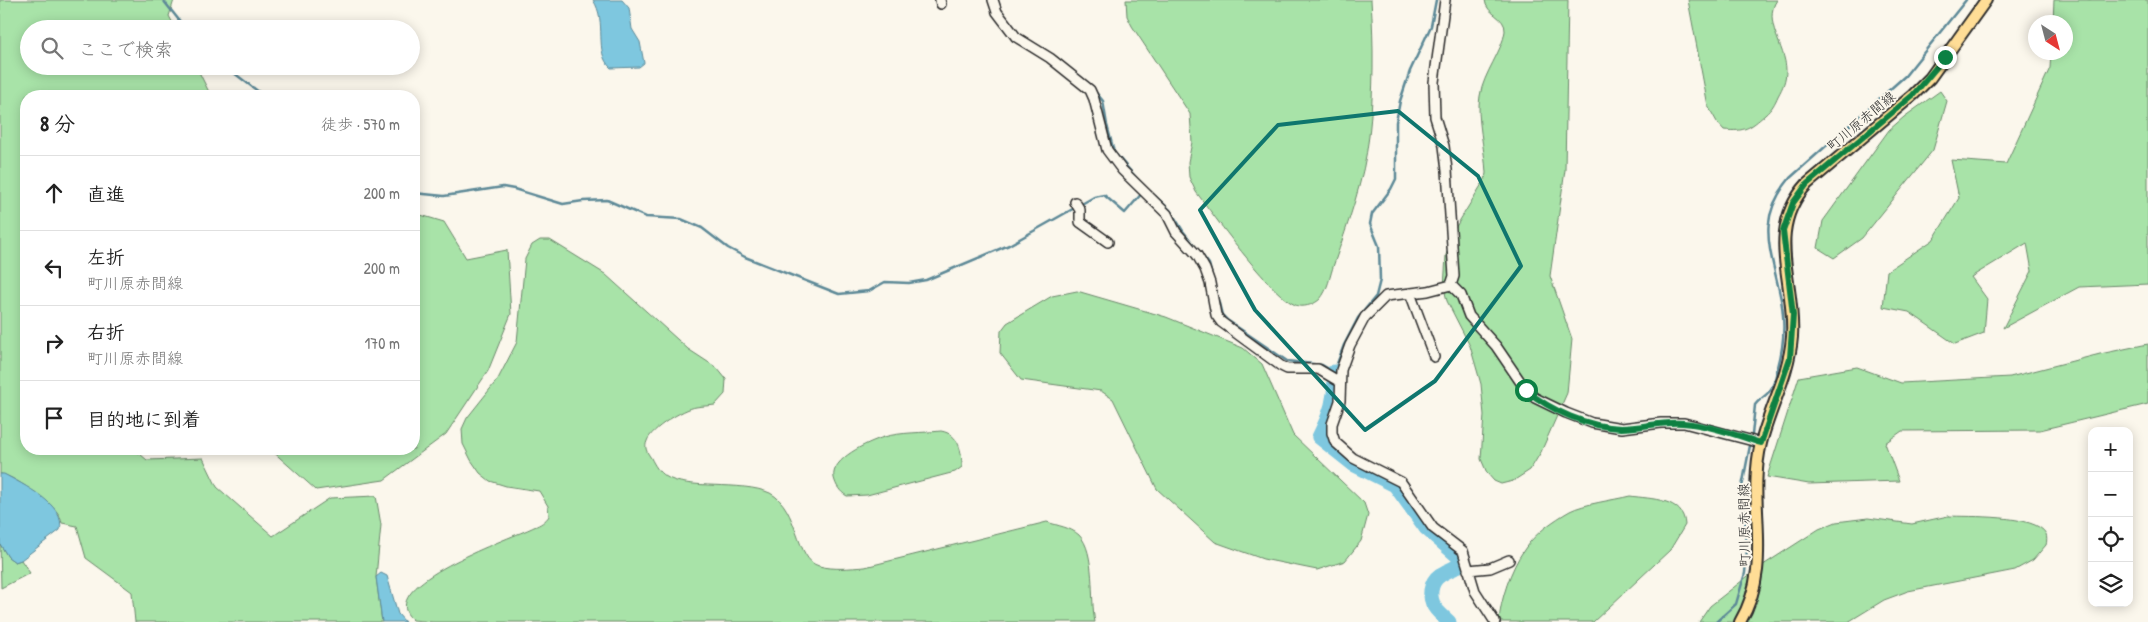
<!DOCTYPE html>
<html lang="ja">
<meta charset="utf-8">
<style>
:root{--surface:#fff;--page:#f6f6f6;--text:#222;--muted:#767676;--line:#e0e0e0}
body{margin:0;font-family:"Patrick Hand","Klee One",sans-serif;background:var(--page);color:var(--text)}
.controls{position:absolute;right:15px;bottom:15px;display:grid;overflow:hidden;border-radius:10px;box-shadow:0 2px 12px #0003}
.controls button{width:45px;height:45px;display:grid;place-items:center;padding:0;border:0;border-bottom:1px solid var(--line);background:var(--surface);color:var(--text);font:25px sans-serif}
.compass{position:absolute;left:2028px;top:15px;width:45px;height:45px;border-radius:50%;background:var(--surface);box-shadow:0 2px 12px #0003;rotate:144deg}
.stop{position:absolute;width:15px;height:15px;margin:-11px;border:4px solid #0b8043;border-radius:50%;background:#fff}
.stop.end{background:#0b8043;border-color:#fff;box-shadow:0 1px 5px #0008}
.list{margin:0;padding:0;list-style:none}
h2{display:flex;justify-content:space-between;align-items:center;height:65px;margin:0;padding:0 20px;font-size:21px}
h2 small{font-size:16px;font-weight:400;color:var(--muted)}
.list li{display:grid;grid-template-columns:32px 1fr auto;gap:15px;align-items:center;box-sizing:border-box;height:75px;padding:0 20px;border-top:1px solid var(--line)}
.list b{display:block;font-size:19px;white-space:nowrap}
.list p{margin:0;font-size:16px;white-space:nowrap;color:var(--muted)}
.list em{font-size:16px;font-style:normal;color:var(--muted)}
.icon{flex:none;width:28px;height:28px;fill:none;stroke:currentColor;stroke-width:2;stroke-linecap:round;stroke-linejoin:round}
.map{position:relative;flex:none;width:2148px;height:622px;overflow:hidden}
.search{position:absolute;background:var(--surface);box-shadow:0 2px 12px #0003;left:20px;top:20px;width:400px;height:55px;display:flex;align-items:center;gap:12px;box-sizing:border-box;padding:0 18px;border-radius:28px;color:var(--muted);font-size:19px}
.panel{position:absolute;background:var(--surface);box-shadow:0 2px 12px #0003;left:20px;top:90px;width:400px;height:365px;border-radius:20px}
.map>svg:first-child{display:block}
.green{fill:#a8e3a8;stroke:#6a876a}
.water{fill:#7ec7df;stroke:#5d8997}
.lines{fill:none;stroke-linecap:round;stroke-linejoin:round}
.stream{stroke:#5d8997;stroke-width:2.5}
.river{stroke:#7ec7df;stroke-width:15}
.minor-casing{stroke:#2b2b2b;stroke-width:12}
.major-casing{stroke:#2b2b2b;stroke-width:14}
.minor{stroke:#fbf7ec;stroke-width:9}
.major{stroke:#ffdd96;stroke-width:10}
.route{stroke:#0b8043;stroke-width:6}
.marked{fill:none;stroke:#0f766e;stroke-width:4;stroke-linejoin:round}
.labels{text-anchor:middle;stroke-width:4;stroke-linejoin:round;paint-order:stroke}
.street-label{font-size:14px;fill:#2b2b2b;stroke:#fbf7ec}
</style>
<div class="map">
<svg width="2148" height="622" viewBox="0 0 2148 622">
<rect width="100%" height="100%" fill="#fbf7ec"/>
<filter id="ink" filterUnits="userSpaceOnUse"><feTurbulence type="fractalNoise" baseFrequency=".02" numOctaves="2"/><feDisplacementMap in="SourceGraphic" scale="10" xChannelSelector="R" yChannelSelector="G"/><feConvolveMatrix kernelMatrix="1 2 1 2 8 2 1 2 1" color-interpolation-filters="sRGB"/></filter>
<g filter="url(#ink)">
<!-- green -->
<path class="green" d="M0 0H174L169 16 176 29H29V66H196L211 96H26V449H134L147 460 203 458 217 487 273 536 330 498 376 496 381 525 376 577 382 622H135L132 592 86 558 77 526 62 523C61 520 60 515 57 512 51 503 10 473 0 474Z
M1126 0H1371C1374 45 1374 91 1369 136 1364 180 1348 223 1334 264 1330 275 1328 290 1320 299 1315 304 1306 307 1299 306 1276 303 1213 214 1196 192L1189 177 1188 162 1192 142 1190 114 1132 26 1127 16Z
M1485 0H1568L1565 170 1550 276 1572 339 1567 393 1541 452 1530 470 1513 481 1501 484 1494 481 1487 473 1481 459 1484 415 1481 384 1470 346 1447 301 1444 288 1446 255 1454 230 1485 179 1486 173C1485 150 1476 116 1480 96 1483 74 1503 50 1505 31 1506 16 1486 15 1485 0Z
M1688 0H1777C1762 21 1786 47 1786 70 1786 80 1783 87 1778 96 1775 103 1772 109 1765 115 1750 128 1745 132 1724 130L1717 122 1708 106Z
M2054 0H2148V284L2079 287 2003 328 2032 271 2027 243 1971 277 1987 299 1984 333 1955 344 1909 312 1883 307 1887 271 1933 240 1959 198 1951 160 2006 164 2050 68 2051 53 2066 52V22H2053Z
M1940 91 1947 101 1933 150 1862 238 1834 258 1818 248 1823 221 1889 130 1904 117Z
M414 213 444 222 466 258 507 250 511 314 488 371 446 434 384 480 316 490 270 449H414Z
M540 240H550L605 274 688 349 717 368 726 379 725 394 715 405C708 406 702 406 696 407 683 409 651 429 647 441 644 448 647 452 651 458 654 464 659 473 665 476 687 491 741 480 770 493 799 508 795 560 819 566 834 570 850 568 865 567L1047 522C1058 526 1070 527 1079 535 1096 552 1090 599 1095 622H433L413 620C371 585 515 537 534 527 540 525 546 521 549 516L548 506 539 491 506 486 490 481 480 473 471 460 463 444 462 429 467 418 498 379 517 342 525 259 532 245Z
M1077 291 1166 317 1243 348 1262 364 1293 435 1364 503 1368 515 1361 541 1345 561 1317 570 1263 559 1215 542 1157 489 1113 399 1101 391 1021 380 1000 353 1001 331 1007 323 1052 296Z
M2148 344V404L2040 430 1902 431 1885 443 1899 481 1809 484 1767 477 1799 377 1857 367 1901 383 2010 377 2100 354Z
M941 431C959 434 962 451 962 467L955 472 867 495 847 496C840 492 836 486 834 478 830 459 868 442 884 437 901 432 923 433 941 431Z
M1630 496C1651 499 1684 498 1685 525L1670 550 1593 622H1499C1500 601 1511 568 1524 550 1534 534 1554 520 1570 511 1583 504 1614 500 1630 496Z
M1948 516C1968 517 2036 514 2046 534 2047 537 2047 542 2046 545L2033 560 2015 570 1908 591 1884 600 1848 622H1699L1710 606 1757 569 1819 529 1836 522 1868 518 1912 524Z
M0 544 8 557 15 562 21 560 30 573 1 588Z"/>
<!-- water -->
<path class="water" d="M593 0H622L629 8 632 29 640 42 644 63 639 67 611 68C593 52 608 22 593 0Z
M0 474H4C22 484 67 505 60 530L21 560 15 562 8 557 0 544Z
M381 573 387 576 398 614 405 622H382L376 577Z"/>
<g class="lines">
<!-- stream -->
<path class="stream" d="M163 0 186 29
M1056 57 1069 68
M225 66 264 96
M1094 90 1103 101 1107 125 1114 152 1140 182
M414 193 444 196 503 187 514 189 563 204 583 201 607 200 646 217 681 219 702 228 728 248 745 257 839 294 869 291 885 282 909 283 926 280 1009 245 1094 197 1104 195 1125 213 1143 192
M1155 196 1170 210 1183 231 1209 264 1222 315 1227 320 1287 361 1322 365 1334 372 1344 345 1358 318 1376 296 1380 280 1379 246 1370 224 1372 214 1391 189 1396 179V122L1400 101 1410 71 1431 26 1436 0
M1716 622 1736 604 1745 573 1747 549 1742 487 1752 435 1755 405C1759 399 1768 395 1771 389 1775 383 1776 374 1778 367 1785 342 1785 315 1779 290 1769 245 1757 218 1790 178L1905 76 1966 0"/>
<!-- river -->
<path class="river" d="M1334 372C1337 397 1330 415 1319 437L1353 464 1395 485 1426 528 1459 557 1460 563C1456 569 1450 569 1444 573 1432 578 1428 592 1433 604 1435 610 1444 617 1449 622"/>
<defs>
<path id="minor" d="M940 0 941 4
M993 0 997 12 1016 37 1050 58 1090 90 1094 99 1107 150 1122 170 1167 214 1176 232 1197 255 1205 269 1210 283 1216 315 1221 322 1281 366 1287 369H1318L1340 382
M1445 0 1434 82 1435 117 1444 146 1447 170 1454 276 1451 285 1428 291 1386 296 1365 317 1350 345 1341 370 1340 401 1332 424V433L1335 442 1353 458 1401 482 1433 528 1463 551 1475 591 1495 622
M1075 202 1080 210V222L1108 242
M1451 285 1461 295 1469 316 1496 346 1526 390 1535 398 1566 413 1592 423 1622 428 1661 423H1684L1761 443
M1410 293 1434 357
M1468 570 1490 568 1509 560"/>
<path id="major" d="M1740 622C1775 563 1746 505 1761 443 1770 407 1789 375 1792 337 1796 281 1764 232 1807 184L1913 95 1930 78 1986 0"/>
</defs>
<!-- minor casing -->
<use href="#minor" class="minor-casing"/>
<!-- major casing -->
<use href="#major" class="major-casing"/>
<!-- minor -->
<use href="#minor" class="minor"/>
<!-- major -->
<use href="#major" class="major"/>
</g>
</g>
<g class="lines" filter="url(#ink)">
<!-- route -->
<path class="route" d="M1526 390C1551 411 1588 427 1621 428 1642 428 1662 421 1683 423 1709 425 1736 435 1761 443L1790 358 1793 315 1783 231 1793 203 1807 184 1913 95 1945 57"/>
</g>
<!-- marked area -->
<path class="marked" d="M1398 111 1478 176 1521 266 1435 381 1365 430 1255 310 1200 210 1278 125Z"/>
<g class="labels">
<!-- street labels -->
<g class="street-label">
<text transform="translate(1861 121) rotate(-40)" y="5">町川原赤間線</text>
<text transform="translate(1744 525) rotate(-91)" y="5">町川原赤間線</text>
</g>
</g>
</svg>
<div class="controls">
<button>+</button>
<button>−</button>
<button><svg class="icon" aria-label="locate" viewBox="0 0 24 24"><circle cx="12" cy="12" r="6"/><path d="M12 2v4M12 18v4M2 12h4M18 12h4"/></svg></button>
<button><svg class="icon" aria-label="layers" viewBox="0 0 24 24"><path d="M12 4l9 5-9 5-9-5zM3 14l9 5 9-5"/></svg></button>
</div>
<svg class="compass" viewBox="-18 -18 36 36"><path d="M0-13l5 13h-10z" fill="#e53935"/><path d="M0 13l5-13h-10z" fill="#767676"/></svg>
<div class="stop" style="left:1526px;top:390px"></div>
<div class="stop end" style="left:1945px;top:57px"></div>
<div class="search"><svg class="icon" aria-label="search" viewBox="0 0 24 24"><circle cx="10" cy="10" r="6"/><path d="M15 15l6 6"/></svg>ここで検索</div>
<section class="panel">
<h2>8 分<small>徒歩 · 570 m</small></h2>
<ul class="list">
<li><svg class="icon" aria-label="ahead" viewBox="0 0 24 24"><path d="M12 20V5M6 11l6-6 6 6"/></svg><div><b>直進</b></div><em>200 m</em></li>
<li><svg class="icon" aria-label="left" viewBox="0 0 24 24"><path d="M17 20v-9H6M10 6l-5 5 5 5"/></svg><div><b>左折</b><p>町川原赤間線</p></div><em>200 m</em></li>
<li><svg class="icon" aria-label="right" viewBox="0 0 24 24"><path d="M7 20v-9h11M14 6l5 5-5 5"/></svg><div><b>右折</b><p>町川原赤間線</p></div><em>170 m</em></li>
<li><svg class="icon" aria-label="arrive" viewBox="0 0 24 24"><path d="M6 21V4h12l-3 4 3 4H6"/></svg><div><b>目的地に到着</b></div></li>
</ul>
</section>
</div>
